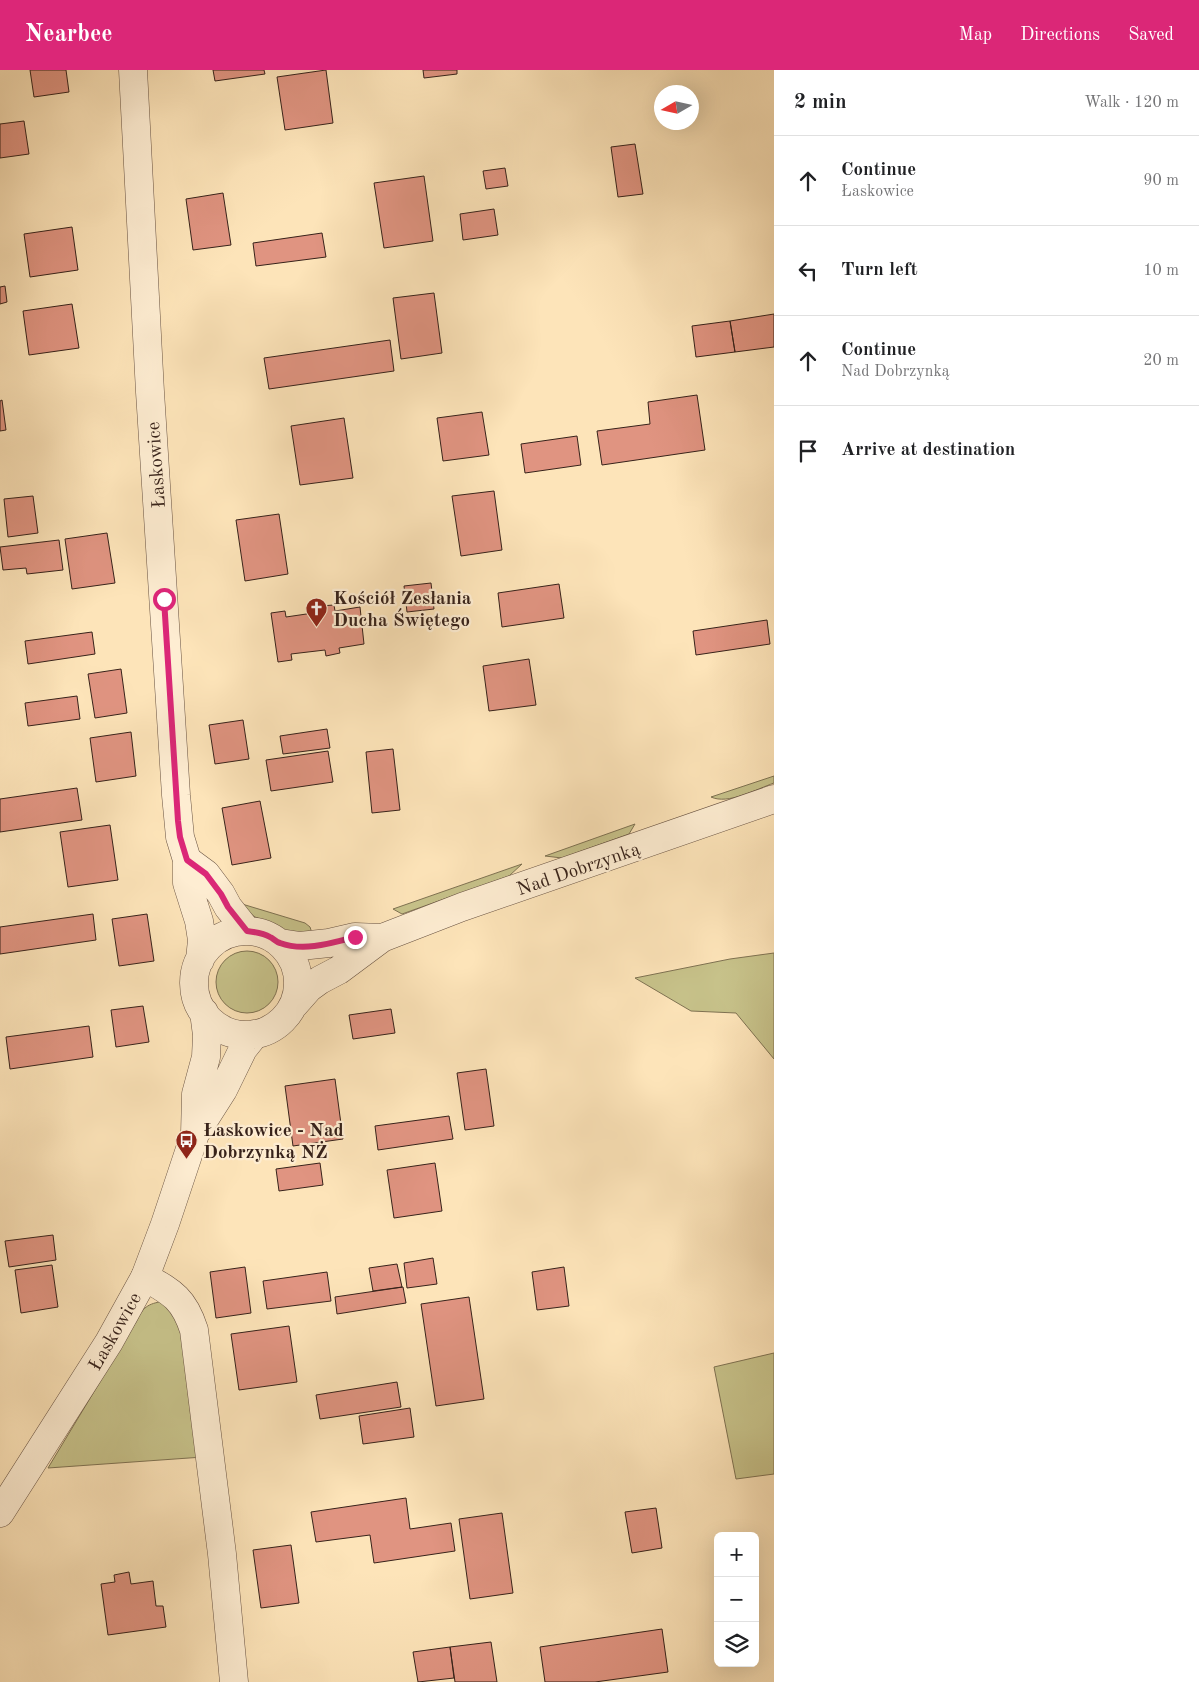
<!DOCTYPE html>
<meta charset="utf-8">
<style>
:root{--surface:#fff;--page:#f2f2f2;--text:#202124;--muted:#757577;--line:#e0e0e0;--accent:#db2777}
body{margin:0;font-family:"Old Standard TT",serif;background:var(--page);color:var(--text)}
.controls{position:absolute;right:15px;bottom:15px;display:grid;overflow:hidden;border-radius:8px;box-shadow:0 5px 20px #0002}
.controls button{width:45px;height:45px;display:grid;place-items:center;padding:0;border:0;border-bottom:1px solid var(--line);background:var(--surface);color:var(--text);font:25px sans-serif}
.compass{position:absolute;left:654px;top:15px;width:45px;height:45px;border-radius:50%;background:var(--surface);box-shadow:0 5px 20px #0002;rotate:261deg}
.stop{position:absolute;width:15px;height:15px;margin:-11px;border:4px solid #db2777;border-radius:50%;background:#fff}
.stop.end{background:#db2777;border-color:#fff;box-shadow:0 1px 5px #0008}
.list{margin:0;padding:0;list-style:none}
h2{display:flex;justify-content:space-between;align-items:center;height:65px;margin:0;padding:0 20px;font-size:21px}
h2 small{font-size:16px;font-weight:400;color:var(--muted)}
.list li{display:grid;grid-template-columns:32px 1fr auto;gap:15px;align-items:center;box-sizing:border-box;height:90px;padding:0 20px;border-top:1px solid var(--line)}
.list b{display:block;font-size:19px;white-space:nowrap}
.list p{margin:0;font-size:16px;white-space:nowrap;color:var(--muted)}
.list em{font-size:16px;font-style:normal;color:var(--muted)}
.icon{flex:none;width:28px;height:28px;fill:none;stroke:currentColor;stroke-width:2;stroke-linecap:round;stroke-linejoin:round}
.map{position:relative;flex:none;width:774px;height:1612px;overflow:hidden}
header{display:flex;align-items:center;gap:30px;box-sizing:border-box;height:70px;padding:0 25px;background:var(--accent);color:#fff}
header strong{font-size:24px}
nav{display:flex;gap:28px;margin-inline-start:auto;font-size:18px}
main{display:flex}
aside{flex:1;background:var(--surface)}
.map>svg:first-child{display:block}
.green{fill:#c7c28a;stroke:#7f7252}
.building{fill:#e09481;stroke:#37221a}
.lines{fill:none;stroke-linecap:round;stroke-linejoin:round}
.minor-casing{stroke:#685242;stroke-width:29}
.tertiary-casing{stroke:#685242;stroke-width:29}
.minor{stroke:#feedd2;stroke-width:28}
.tertiary{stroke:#feedd2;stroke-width:28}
.route{stroke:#db2777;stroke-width:6}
.labels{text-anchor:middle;stroke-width:4.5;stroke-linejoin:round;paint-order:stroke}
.street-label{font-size:19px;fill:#37221a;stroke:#feedd2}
.poi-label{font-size:19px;font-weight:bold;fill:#37221a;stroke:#feedd2;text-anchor:start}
</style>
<header>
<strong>Nearbee</strong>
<nav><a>Map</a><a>Directions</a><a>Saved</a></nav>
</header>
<main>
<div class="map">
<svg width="774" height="1612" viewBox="0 0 774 1612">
<rect width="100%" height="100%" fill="#fde4b9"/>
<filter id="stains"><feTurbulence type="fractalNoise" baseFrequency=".004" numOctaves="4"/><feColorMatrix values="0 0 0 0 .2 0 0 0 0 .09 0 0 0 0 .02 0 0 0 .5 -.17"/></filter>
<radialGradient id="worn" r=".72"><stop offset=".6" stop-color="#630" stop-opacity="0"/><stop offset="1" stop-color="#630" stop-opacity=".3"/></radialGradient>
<!-- green -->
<path class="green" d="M774 706V713C757 719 728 735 711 727Z
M635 754 629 764 562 788 545 786Z
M522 794 509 806 402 844 393 839Z
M242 834 305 853 310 857 313 866 291 864 273 854 255 847 246 840Z
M216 912a31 31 0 1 1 62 0a31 31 0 1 1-62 0Z
M774 883V989L736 943 691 941 635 908 730 889Z
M164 1231 181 1245 203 1387 48 1398 136 1252C143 1237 147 1234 164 1231Z
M774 1283V1404L736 1409 714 1297Z"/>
<!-- building -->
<path class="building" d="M30 0H66L69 22 34 27Z
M213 0H264L265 4 215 11Z
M326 0 333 53 285 60 277 7Z
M423 0H457V4L424 8Z
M24 51 29 84 0 88V54Z
M635 74 643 124 618 127 611 77Z
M505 98 508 116 486 119 483 101Z
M424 106 433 171 384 178 374 113Z
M223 123 231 175 193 180 186 129Z
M494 139 498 165 463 170 460 144Z
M72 157 78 200 30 207 24 164Z
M322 163 326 187 256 196 253 173Z
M5 216 7 232 0 234V217Z
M434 223 442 283 401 289 393 228Z
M72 234 79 278 29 285 23 241Z
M774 244V277L735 282 730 251Z
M730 251 735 282 696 287 692 256Z
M390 270 394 301 269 319 264 288Z
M697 325 705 380 602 395 597 361 650 354 648 332Z
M2 330 6 360 0 361V331Z
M482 342 489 385 443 391 437 348Z
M344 348 353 408 300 415 291 356Z
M577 366 581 395 525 403 521 374Z
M494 421 502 480 461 486 452 426Z
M33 426 38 463 8 467 4 429Z
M279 444 288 504 245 511 236 450Z
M107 463 115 513 72 519 65 469Z
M59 470 63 500 27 504 26 498 3 500 0 477Z
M431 513 434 539 407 542 404 516Z
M559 514 564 548 502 557 498 523Z
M334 535 335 541 360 537 364 574 339 578 340 583 326 586 325 580 291 584 292 590 278 592 271 543 285 541 286 547 320 542V536Z
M767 550 770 574 696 585 693 561Z
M92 562 95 584 28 594 25 571Z
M529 589 536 635 489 641 483 596Z
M121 599 127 643 95 648 88 604Z
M77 626 80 649 28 656 25 633Z
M243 650 249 689 215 694 209 655Z
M327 659 330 678 283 684 280 666Z
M131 662 136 706 96 712 90 668Z
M393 679 400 740 372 743 366 682Z
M328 681 333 712 271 721 266 690Z
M77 718 82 750 0 762V729Z
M260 731 271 788 232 795 222 738Z
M110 755 118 810 68 817 60 762Z
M93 844 96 870 0 884V857Z
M147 844 154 891 119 896 112 849Z
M143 936 149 972 116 977 111 940Z
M391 939 395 963 353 969 349 945Z
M89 956 93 987 10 999 6 967Z
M486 999 494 1056 465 1060 457 1003Z
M335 1009 343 1069 293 1076 285 1016Z
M449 1046 453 1069 378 1080 375 1056Z
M320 1093 323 1115 279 1121 276 1099Z
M435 1093 442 1141 394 1148 387 1100Z
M53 1165 56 1190 9 1197 5 1171Z
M433 1188 437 1214 407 1218 404 1193Z
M397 1194 402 1217 373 1221 369 1198Z
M52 1195 58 1237 21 1243 15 1200Z
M245 1197 251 1243 216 1248 210 1202Z
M564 1197 569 1236 537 1240 532 1202Z
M327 1202 331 1231 267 1239 263 1211Z
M403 1217 406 1233 337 1244 335 1227Z
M469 1227 484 1329 436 1336 421 1234Z
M289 1256 297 1312 239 1320 231 1264Z
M397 1312 401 1337 320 1349 316 1325Z
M410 1338 414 1367 363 1374 359 1346Z
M406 1428 410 1459 451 1453 455 1481 374 1493 370 1465 316 1472 311 1442Z
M656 1438 662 1478 632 1483 625 1442Z
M502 1443 513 1523 470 1529 459 1449Z
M291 1475 299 1533 261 1538 253 1480Z
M129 1502 131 1514 153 1511 156 1536H163L166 1557 108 1565 101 1514 115 1512 114 1505Z
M662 1559 668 1602 595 1612H545L540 1577Z
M491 1572 497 1612H455L450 1577Z
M450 1577 454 1608 418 1612 413 1582Z"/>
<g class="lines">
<defs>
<path id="minor" d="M145 1207C173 1223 184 1229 194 1260L222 1484 234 1612"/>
<path id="tertiary" d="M133 0 150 322 176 725 180 767 187 790V813L199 851 202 870 200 890
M187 790 206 804 221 824 228 837 247 861
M194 913a52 52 0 1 1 104 0a52 52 0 1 1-104 0Z
M280 873 300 876 329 873 355 867 382 868
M294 935 309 918 320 910 339 900 382 868 462 837 774 729
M195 1064 196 1024 206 987 207 965 204 942
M0 1443 109 1272 145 1207 165 1154 195 1064 223 1020 243 979 255 964"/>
</defs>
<!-- minor casing -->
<use href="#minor" class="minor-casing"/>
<!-- tertiary casing -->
<use href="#tertiary" class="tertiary-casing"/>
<!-- minor -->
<use href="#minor" class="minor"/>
<!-- tertiary -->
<use href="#tertiary" class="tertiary"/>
</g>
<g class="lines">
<!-- route -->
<path class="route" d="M164 529 178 751 180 767 187 790 206 804 221 824 228 837 247 861C255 862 263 863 270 867 273 868 276 872 280 873 304 882 332 873 355 867"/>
</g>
<!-- icons -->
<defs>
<symbol id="church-pin" viewBox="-11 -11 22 30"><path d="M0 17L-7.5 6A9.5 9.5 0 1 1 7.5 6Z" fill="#8f2418" stroke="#feedd2"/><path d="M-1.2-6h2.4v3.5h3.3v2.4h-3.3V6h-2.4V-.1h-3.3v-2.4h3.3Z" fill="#fff"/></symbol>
<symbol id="bus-pin" viewBox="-11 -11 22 30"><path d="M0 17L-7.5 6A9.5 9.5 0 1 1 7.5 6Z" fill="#8f2418" stroke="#feedd2"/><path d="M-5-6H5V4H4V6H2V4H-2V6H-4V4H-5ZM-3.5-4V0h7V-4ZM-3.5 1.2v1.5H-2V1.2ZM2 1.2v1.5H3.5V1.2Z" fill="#fff"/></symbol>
</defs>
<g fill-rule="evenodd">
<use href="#church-pin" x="304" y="526" width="25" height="34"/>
<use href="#bus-pin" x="174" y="1058" width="25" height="34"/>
</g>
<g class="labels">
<!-- street labels -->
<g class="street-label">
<text transform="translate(155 395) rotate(-94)" y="7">Łaskowice</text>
<text transform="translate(578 798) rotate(-19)" y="7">Nad Dobrzynką</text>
<text transform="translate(114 1261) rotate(-60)" y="7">Łaskowice</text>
</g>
<!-- poi labels -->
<g class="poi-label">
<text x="333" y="534">Kościół Zesłania<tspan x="333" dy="22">Ducha Świętego</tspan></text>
<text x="203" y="1066">Łaskowice - Nad<tspan x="203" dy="22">Dobrzynką NŻ</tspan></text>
</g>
</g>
<rect width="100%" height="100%" filter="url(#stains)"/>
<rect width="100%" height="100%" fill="url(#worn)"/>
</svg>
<div class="controls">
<button>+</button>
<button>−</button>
<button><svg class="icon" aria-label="layers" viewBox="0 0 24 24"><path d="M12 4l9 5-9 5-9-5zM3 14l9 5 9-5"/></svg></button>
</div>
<svg class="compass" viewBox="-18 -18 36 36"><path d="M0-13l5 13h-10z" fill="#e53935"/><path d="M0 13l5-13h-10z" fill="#757577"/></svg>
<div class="stop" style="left:164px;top:529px"></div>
<div class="stop end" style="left:355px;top:867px"></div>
</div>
<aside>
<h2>2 min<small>Walk · 120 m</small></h2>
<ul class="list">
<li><svg class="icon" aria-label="ahead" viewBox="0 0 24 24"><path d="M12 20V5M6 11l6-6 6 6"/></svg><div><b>Continue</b><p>Łaskowice</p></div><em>90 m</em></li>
<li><svg class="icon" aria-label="left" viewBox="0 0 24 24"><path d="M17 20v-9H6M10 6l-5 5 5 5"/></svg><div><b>Turn left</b></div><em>10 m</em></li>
<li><svg class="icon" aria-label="ahead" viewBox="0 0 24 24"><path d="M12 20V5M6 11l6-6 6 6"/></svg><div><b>Continue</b><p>Nad Dobrzynką</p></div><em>20 m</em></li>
<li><svg class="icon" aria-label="arrive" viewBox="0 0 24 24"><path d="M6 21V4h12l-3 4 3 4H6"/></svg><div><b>Arrive at destination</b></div></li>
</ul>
</aside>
</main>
